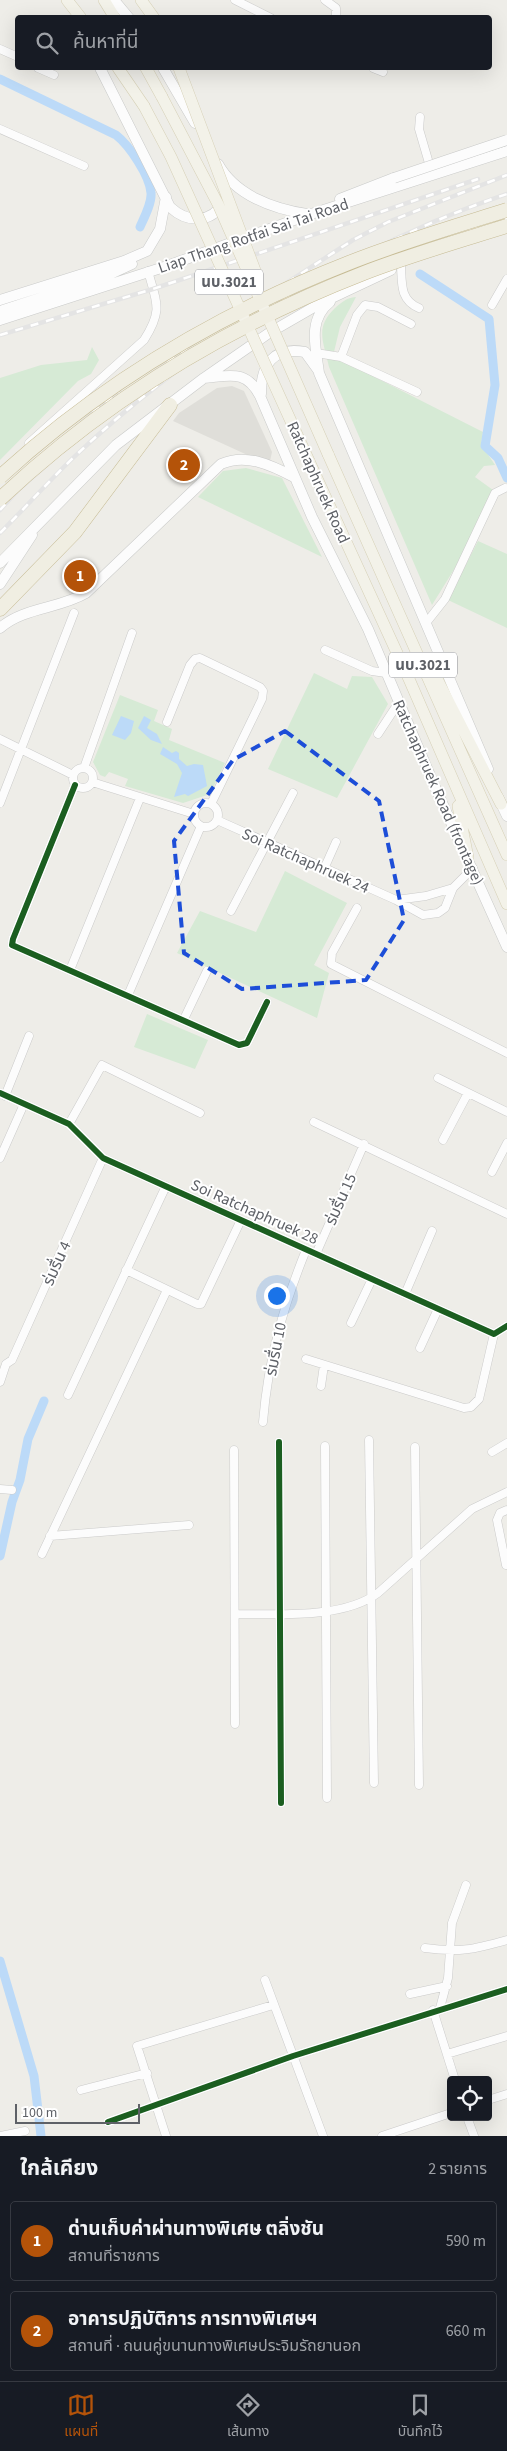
<!DOCTYPE html>
<html lang="th">
<meta charset="utf-8">
<style>
:root{--surface:#171b24;--page:#242831;--text:#f1f3f6;--muted:#9ea1a6;--line:#363941;--accent:#b45309}
body{margin:0;font-family:"Source Sans 3","Noto Sans Thai",sans-serif;background:var(--page);color:var(--text)}
.controls{position:absolute;right:15px;bottom:15px;display:grid;overflow:hidden;border-radius:5px;box-shadow:0 5px 20px #0002}
.controls button{width:45px;height:45px;display:grid;place-items:center;padding:0;border:0;border-bottom:1px solid var(--line);background:var(--surface);color:var(--text);font:25px sans-serif}
.scale{position:absolute;left:15px;bottom:12px;width:125px;box-sizing:border-box;padding-left:5px;border:2px solid #5e6167;border-top:0;font-size:14px;line-height:18px;white-space:nowrap;color:#5e6167;-webkit-text-stroke:4px #fff;paint-order:stroke}
.you{position:absolute;left:276px;top:1295px;width:18px;height:18px;margin:-12px;border:4px solid #fff;border-radius:50%;background:#1a73e8;box-shadow:0 0 0 8px #1a73e833}
.badge{display:grid;place-items:center;width:32px;height:32px;border-radius:50%;background:var(--accent);color:#fff;font-size:16px;font-weight:700}
.pin{position:absolute;translate:-50% -50%;border:2px solid #fff;box-shadow:0 1px 5px #0006}
.list{margin:0;padding:0;list-style:none}
h2{display:flex;justify-content:space-between;align-items:center;height:65px;margin:0;padding:0 20px;font-size:21px}
h2 small{font-size:16px;font-weight:400;color:var(--muted)}
.list li{display:grid;grid-template-columns:32px 1fr auto;gap:15px;align-items:center;box-sizing:border-box;height:80px;margin:0 10px 10px;padding:0 10px;border:1px solid var(--line);border-radius:5px}
.list b{display:block;font-size:19px;white-space:nowrap}
.list p{margin:0;font-size:16px;white-space:nowrap;color:var(--muted)}
.list em{font-size:16px;font-style:normal;color:var(--muted)}
.icon{flex:none;width:28px;height:28px;fill:none;stroke:currentColor;stroke-width:2;stroke-linecap:round;stroke-linejoin:round}
.map{position:relative;flex:none;width:507px;height:2136px;overflow:hidden}
.search{position:absolute;background:var(--surface);box-shadow:0 5px 20px #0002;left:15px;right:15px;top:15px;height:55px;display:flex;align-items:center;gap:12px;box-sizing:border-box;padding:0 18px;border-radius:5px;color:var(--muted);font-size:19px}
.sheet{height:245px;background:var(--surface)}
nav{display:flex;justify-content:space-around;align-items:center;box-sizing:border-box;height:70px;border-top:1px solid var(--line);background:var(--surface);font-size:14px;color:var(--muted)}
nav a{display:grid;justify-items:center;gap:2px}
nav .on{color:var(--accent)}
.map>svg:first-child{display:block}
.industrial{fill:#dfded9}
.green{fill:#d6ead5}
.water{fill:#bcdaf8}
.lines{fill:none;stroke-linecap:round;stroke-linejoin:round}
.canal{stroke:#bcdaf8;stroke-width:9}
.street-casing{stroke:#cbcbca;stroke-width:9}
.secondary-casing{stroke:#c9cac9;stroke-width:11}
.primary-casing{stroke:#d6d0b6;stroke-width:12}
.highway-casing{stroke:#c6bb94;stroke-width:15}
.street{stroke:#fcfcfc;stroke-width:8}
.secondary{stroke:#fcfcfc;stroke-width:10}
.primary{stroke:#f3f2e9;stroke-width:11}
.highway{stroke:#f0eee2;stroke-width:14}
.rail-casing{stroke:#e4e4e4;stroke-width:4.5}
.rail{stroke:#fff;stroke-width:2.5;stroke-dasharray:8;stroke-linecap:butt}
.secondary-bridge-casing{stroke:#c9cac9;stroke-width:11;stroke-linecap:butt}
.primary-bridge-casing{stroke:#d6d0b6;stroke-width:12;stroke-linecap:butt}
.highway-bridge-casing{stroke:#c6bb94;stroke-width:15;stroke-linecap:butt}
.secondary-bridge{stroke:#fcfcfc;stroke-width:10}
.primary-bridge{stroke:#f3f2e9;stroke-width:11}
.highway-bridge{stroke:#f0eee2;stroke-width:14}
.cycleway-casing{stroke:#fff;stroke-width:9}
.cycleway{stroke:#1b5e20;stroke-width:6}
.marked{fill:none;stroke:#1d4ed8;stroke-width:4;stroke-dasharray:10 6;stroke-linejoin:round}
.labels{text-anchor:middle;stroke-width:4;stroke-linejoin:round;paint-order:stroke}
.shield{fill:#fff;stroke:#8e9095;stroke-width:1}
.shield-label{font-size:15px;font-weight:bold;fill:#5e6167}
.street-label{font-size:16px;fill:#5e6167;stroke:#fff}
</style>
<div class="map">
<svg width="507" height="2136" viewBox="0 0 507 2136">
<rect width="100%" height="100%" fill="#eeede8"/>
<!-- industrial -->
<path class="industrial" d="M232 386 244 391 272 452 270 461 254 458 173 421 179 413 217 388Z"/>
<!-- green -->
<path class="green" d="M356 297 340 327 333 356 483 432 481 444 495 465 484 466 475 477 493 490 463 555 432 605 329 367C324 342 314 328 335 308 342 302 346 298 356 297Z
M92 347 99 360 91 374 78 381 0 460V378L41 365 87 360Z
M246 468 282 478 322 557 198 497 223 471Z
M478 541 507 554V628L448 600Z
M314 673 347 689 352 676 372 677 388 704 337 798 268 769Z
M120 695 158 710 154 721 172 729 169 740 225 763 210 794 183 803 125 786 128 779 109 772 105 777 100 775 93 762Z
M285 871 347 903 314 965 329 973 317 1018 177 953 200 911 256 932Z
M147 1014 208 1040 195 1069 134 1047Z"/>
<!-- water -->
<path class="water" d="M121 716 134 721 131 733 125 740 112 735Z
M144 716 151 720 147 728 157 734 162 744 151 740 138 728Z
M163 747 172 753 176 751 179 753V759L187 766 194 764 203 765 207 786 188 796 185 794 174 797 182 773 177 764 160 754Z"/>
<g class="lines">
<!-- canal -->
<path class="canal" d="M0 79 116 135C129 145 150 176 151 193 152 203 144 218 140 227
M420 274 489 319 495 385 485 446 498 458 507 478
M0 1556 12 1502 20 1480 28 1439 44 1401
M0 1961 34 2076 41 2136"/>
<defs>
<path id="street" d="M235 0 271 18
M325 0 336 8V18
M0 49 18 57
M38 68 54 75
M373 68 383 72
M420 117 419 129 431 170
M0 129 84 166
M401 266C402 284 400 300 419 308
M492 305 507 279
M316 353 341 357 417 392
M341 357 357 315 365 305 378 307 411 324
M29 443 144 340C163 310 157 304 148 271
M426 623 445 599 495 493 505 488
M325 650 372 671 386 673
M167 722 190 665 195 659 200 658 260 687 263 691 262 699 211 804
M378 734 399 702
M0 739 73 775
M73 778a10 10 0 1 1 20 0a10 10 0 1 1-20 0Z
M84 768 132 633
M92 782 194 814
M75 785 13 939 12 945 239 1045 247 1043 267 1002
M0 803 74 613
M194 815a12 12 0 1 1 24 0a12 12 0 1 1-24 0Z
M217 820 396 900 423 915 438 913 445 908 453 888 473 868
M324 869 336 842
M396 900 426 896 453 888
M357 908 332 953 331 964 507 1053
M231 911 293 793
M70 970 140 798
M128 995 201 826
M184 1019 207 971
M438 1078 507 1112
M0 1093 69 1124 103 1158 494 1334 507 1326
M5 1096 29 1036
M314 1122 507 1214
M69 1124 102 1065 200 1113
M443 1140 468 1093
M0 1158 24 1104
M492 1172 507 1143
M316 1254 364 1144
M126 1270 197 1304H201L241 1220
M405 1294 432 1231
M351 1323 372 1279
M420 1348 438 1309
M306 1359 464 1408 471 1407 479 1399 494 1334
M6 1364 12 1360 103 1158
M0 1382 6 1364
M321 1386 324 1365
M68 1395 166 1186
M263 1422C268 1360 283 1307 306 1250
M369 1440 374 1783
M279 1442 281 1803
M325 1446 327 1798
M415 1447 419 1785
M234 1450 235 1724
M492 1452 507 1443
M0 1489 12 1490
M50 1536 189 1525
M42 1554 167 1290
M506 1565 497 1520 500 1513 507 1510
M236 1614C278 1614 343 1619 378 1593L472 1509 507 1492
M425 1948C459 1953 475 1949 507 1940
M265 1980 323 2136
M410 1994 447 1986
M440 2008 448 1978 452 1923 466 1885
M433 2010 455 2080
M447 2054 507 2036
M81 2090 147 2073
M488 2100 507 2094
M467 2117 474 2136
M108 2122 293 2056 507 1989
M0 2136 25 2131
M166 2136 137 2046 273 2005
M382 2136 451 2113"/>
<path id="secondary" d="M114 0 129 18
M100 68 170 207C187 223 211 224 224 202
M163 68 195 123
M218 164C235 195 273 209 307 214
M340 199 394 178
M453 236 507 218
M0 300 124 261 147 251 160 229 166 197
M330 302C307 320 316 348 319 373L488 769
M0 311 104 277 132 264
M0 320 164 267 308 215 507 151
M204 378C230 376 246 369 260 396L312 517 368 629 435 787 507 947
M261 394C261 365 273 346 305 352L318 370
M0 563 116 445 204 378 269 333 321 303 391 270
M0 584 32 535
M0 628C24 607 59 609 86 593L221 464C246 453 271 465 294 477
M498 797 507 816"/>
<path id="primary" d="M67 0 81 18
M104 0 115 18
M141 0 154 18
M118 68 144 106
M146 68 162 97
M328 454 507 855
M309 461 409 679 507 904
M434 673 501 804
M458 806 468 858"/>
<path id="highway" d="M0 609 75 532 170 405"/>
</defs>
<!-- street casing -->
<use href="#street" class="street-casing"/>
<!-- secondary casing -->
<use href="#secondary" class="secondary-casing"/>
<!-- primary casing -->
<use href="#primary" class="primary-casing"/>
<!-- highway casing -->
<use href="#highway" class="highway-casing"/>
<!-- street -->
<use href="#street" class="street"/>
<!-- secondary -->
<use href="#secondary" class="secondary"/>
<!-- primary -->
<use href="#primary" class="primary"/>
<!-- highway -->
<use href="#highway" class="highway"/>
<defs>
<path id="rail" d="M0 335 153 289 478 179
M58 445 91 414 119 392
M0 510 18 490 137 385 195 342 353 240 388 222 507 175
M0 533C25 508 48 482 74 457 190 347 354 245 507 194"/>
</defs>
<!-- rail casing -->
<use href="#rail" class="rail-casing"/>
<!-- rail -->
<use href="#rail" class="rail"/>
<defs>
<path id="secondary-bridge" d="M394 178 507 140"/>
<path id="primary-bridge" d="M179 68 256 273
M162 97 218 204 328 454
M144 106 171 157 309 461"/>
<path id="highway-bridge" d="M0 477C100 385 219 314 346 264 398 243 453 227 507 210
M0 499C105 400 230 325 364 273 410 255 459 241 507 226"/>
</defs>
<!-- secondary-bridge casing -->
<use href="#secondary-bridge" class="secondary-bridge-casing"/>
<!-- primary-bridge casing -->
<use href="#primary-bridge" class="primary-bridge-casing"/>
<!-- highway-bridge casing -->
<use href="#highway-bridge" class="highway-bridge-casing"/>
<!-- secondary-bridge -->
<use href="#secondary-bridge" class="secondary-bridge"/>
<!-- primary-bridge -->
<use href="#primary-bridge" class="primary-bridge"/>
<!-- highway-bridge -->
<use href="#highway-bridge" class="highway-bridge"/>
<defs>
<path id="cycleway" d="M75 785 13 939 12 945 239 1045 247 1043 267 1002
M0 1093 69 1124 103 1158 494 1334 507 1326
M279 1442 281 1803
M108 2122 293 2056 507 1989"/>
</defs>
<!-- cycleway casing -->
<use href="#cycleway" class="cycleway-casing"/>
<!-- cycleway -->
<use href="#cycleway" class="cycleway"/>
</g>
<!-- marked area -->
<path class="marked" d="M285 731 379 801 404 920 366 980 242 989 184 953 174 841 233 760Z"/>
<g class="labels">
<!-- shield labels -->
<g class="shield">
<rect x="195" y="269.5" width="68" height="25" rx="4"/>
<rect x="389" y="652.5" width="68" height="25" rx="4"/>
</g>
<g class="shield-label">
<text x="229" y="287">นบ.3021</text>
<text x="423" y="670">นบ.3021</text>
</g>
<!-- street labels -->
<g class="street-label">
<text transform="translate(253 235) rotate(-19)" y="6">Liap Thang Rotfai Sai Tai Road</text>
<text transform="translate(319 482) rotate(66)" y="6">Ratchaphruek Road</text>
<text transform="translate(439 792) rotate(66)" y="6">Ratchaphruek Road (frontage)</text>
<text transform="translate(306 860) rotate(24)" y="6">Soi Ratchaphruek 24</text>
<text transform="translate(340 1199) rotate(-66)" y="6">ร่มรื่น 15</text>
<text transform="translate(255 1211) rotate(24)" y="6">Soi Ratchaphruek 28</text>
<text transform="translate(56 1263) rotate(-66)" y="6">ร่มรื่น 4</text>
<text transform="translate(275 1349) rotate(-79)" y="6">ร่มรื่น 10</text>
</g>
</g>
</svg>
<div class="controls">
<button><svg class="icon" aria-label="locate" viewBox="0 0 24 24"><circle cx="12" cy="12" r="6"/><path d="M12 2v4M12 18v4M2 12h4M18 12h4"/></svg></button>
</div>
<div class="scale">100 m</div>
<div class="you"></div>
<div class="pin badge" style="left:80px;top:576px">1</div>
<div class="pin badge" style="left:184px;top:465px">2</div>
<div class="search"><svg class="icon" aria-label="search" viewBox="0 0 24 24"><circle cx="10" cy="10" r="6"/><path d="M15 15l6 6"/></svg>ค้นหาที่นี่</div>
</div>
<section class="sheet">
<h2>ใกล้เคียง<small>2 รายการ</small></h2>
<ul class="list">
<li><span class="badge">1</span><div><b>ด่านเก็บค่าผ่านทางพิเศษ ตลิ่งชัน</b><p>สถานที่ราชการ</p></div><em>590 m</em></li>
<li><span class="badge">2</span><div><b>อาคารปฏิบัติการ การทางพิเศษฯ</b><p>สถานที่ · ถนนคู่ขนานทางพิเศษประจิมรัถยานอก</p></div><em>660 m</em></li>
</ul>
</section>
<nav>
<a class="on"><svg class="icon" aria-label="map" viewBox="0 0 24 24"><path d="M3 6l6-2 6 2 6-2v14l-6 2-6-2-6 2zM9 4v14M15 6v14"/></svg>แผนที่</a>
<a><svg class="icon" aria-label="directions" viewBox="0 0 24 24"><path d="M12 3l9 9-9 9-9-9zM9 14v-3h6M13 9l2 2-2 2"/></svg>เส้นทาง</a>
<a><svg class="icon" aria-label="saved" viewBox="0 0 24 24"><path d="M7 4h10v16l-5-4-5 4z"/></svg>บันทึกไว้</a>
</nav>
